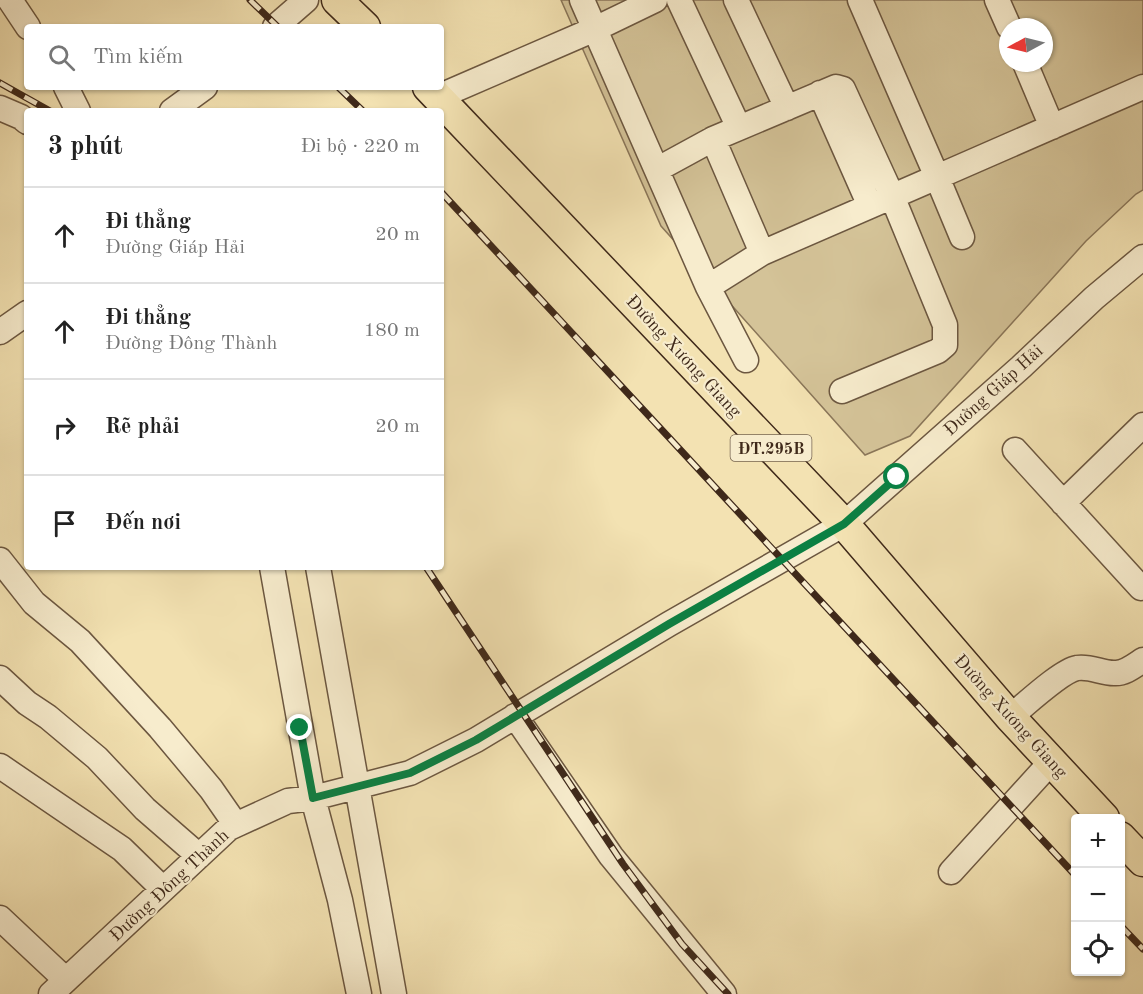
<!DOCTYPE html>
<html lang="vi">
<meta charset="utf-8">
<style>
:root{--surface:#fff;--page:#f2f2f2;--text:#222;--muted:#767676;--line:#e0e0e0}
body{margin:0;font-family:"Old Standard TT",serif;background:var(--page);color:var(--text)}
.controls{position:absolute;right:18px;bottom:18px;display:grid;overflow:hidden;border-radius:6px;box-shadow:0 2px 4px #0004}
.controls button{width:54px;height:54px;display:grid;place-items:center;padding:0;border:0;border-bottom:2px solid var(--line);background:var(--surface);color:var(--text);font:30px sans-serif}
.compass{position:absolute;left:999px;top:18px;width:54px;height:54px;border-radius:50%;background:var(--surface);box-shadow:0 2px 4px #0004;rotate:263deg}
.stop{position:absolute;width:18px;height:18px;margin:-14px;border:4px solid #0b8043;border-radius:50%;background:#fff}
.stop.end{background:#0b8043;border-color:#fff;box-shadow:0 2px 6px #0008}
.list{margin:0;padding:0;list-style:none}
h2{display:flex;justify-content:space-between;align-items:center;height:78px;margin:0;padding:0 24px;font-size:26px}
h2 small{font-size:20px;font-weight:400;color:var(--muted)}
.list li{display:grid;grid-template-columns:39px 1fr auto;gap:18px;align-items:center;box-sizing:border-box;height:96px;padding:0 24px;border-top:2px solid var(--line)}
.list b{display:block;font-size:22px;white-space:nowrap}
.list p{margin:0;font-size:20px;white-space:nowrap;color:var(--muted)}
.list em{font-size:20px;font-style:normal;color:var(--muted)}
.icon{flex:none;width:33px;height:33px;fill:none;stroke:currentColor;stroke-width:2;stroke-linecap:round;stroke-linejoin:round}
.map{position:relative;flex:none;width:1143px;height:994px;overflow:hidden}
.search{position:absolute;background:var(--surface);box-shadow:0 2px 4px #0004;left:24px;top:24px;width:420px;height:66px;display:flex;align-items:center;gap:15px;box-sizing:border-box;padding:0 21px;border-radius:6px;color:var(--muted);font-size:22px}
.panel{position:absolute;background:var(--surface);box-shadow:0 2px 4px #0004;left:24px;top:108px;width:420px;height:462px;border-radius:6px}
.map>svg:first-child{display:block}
.green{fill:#d4c398;stroke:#8a7659;stroke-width:1.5;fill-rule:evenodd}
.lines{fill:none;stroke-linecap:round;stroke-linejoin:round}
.minor-casing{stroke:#6c5740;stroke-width:27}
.major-casing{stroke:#3f291a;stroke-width:33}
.minor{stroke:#f7eccd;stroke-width:24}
.major{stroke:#f3e2b2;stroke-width:30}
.rail-casing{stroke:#3f291a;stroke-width:7}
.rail{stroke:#f7eccd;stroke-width:4.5;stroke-dasharray:14;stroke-linecap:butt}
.route{stroke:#0b8043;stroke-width:8}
.labels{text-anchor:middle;stroke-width:4.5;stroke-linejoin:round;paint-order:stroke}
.shield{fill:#f7eccd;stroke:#766450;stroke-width:1.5}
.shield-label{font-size:16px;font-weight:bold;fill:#3f291a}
.street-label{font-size:18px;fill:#3f291a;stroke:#f7eccd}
</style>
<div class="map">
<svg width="1143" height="994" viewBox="0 0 1143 994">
<rect width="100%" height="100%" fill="#f3e2b2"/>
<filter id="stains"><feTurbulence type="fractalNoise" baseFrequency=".00333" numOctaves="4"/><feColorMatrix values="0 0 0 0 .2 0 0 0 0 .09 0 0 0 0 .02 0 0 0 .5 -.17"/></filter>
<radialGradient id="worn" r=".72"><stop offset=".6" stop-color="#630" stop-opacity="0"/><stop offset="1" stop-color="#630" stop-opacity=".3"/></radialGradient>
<!-- green -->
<path class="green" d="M561 0H1143V190L1136 194 1086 241 910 436 865 455 661 226ZM1008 27H1044V63H1008Z"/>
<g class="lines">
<defs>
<path id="minor" d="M10 0 28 27
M582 0 708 287 746 360
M679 0 739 128
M736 0 787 108
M997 0 1009 27
M275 27 306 0
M1025 63 1052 127
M66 87 78 111
M820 93 870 206
M438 97 595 29 655 0
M0 108 21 117 27 122
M172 111 205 87
M713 139 762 253
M658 169 713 139 836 87 843 89 892 196 945 325V345L938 351 842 391
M962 237 937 177 1143 87
M708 287 762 253 937 177 860 0
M0 332 27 313
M1015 450 1141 588
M1063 503 1143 425
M0 560 34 603 80 641 160 728 211 789 236 825
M272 567 313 798 340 900 359 994
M318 567 394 994
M0 678 27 703 48 717 97 758 145 809 199 856
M515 716 611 856 724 994
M1010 717C1025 705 1061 671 1077 668 1091 666 1101 673 1114 673 1124 674 1134 666 1143 660
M0 766 122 849 163 889
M951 872 1051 762
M0 918 66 980
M51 994 229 828 288 801 313 798 410 773 476 740 669 624 844 524 1021 367 1094 298 1143 257"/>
<path id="major" d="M337 0 365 27
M428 87 844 524 1010 717 1104 818
M1120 837 1143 861"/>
</defs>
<!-- minor casing -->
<use href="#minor" class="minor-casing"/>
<!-- major casing -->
<use href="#major" class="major-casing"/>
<!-- minor -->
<use href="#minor" class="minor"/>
<!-- major -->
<use href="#major" class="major"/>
<defs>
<path id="rail" d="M250 0 278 27
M0 83 50 111
M338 87 363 111
M441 192 1076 876
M426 567 623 864 682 944 728 994
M1120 925 1143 949"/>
</defs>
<!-- rail casing -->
<use href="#rail" class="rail-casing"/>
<!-- rail -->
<use href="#rail" class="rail"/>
</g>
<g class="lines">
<!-- route -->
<path class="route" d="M300 728 313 798 410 773 476 740 669 624 844 524 897 477"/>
</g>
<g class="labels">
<!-- shield labels -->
<rect class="shield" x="730.5" y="435" width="81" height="26" rx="4.5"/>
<g class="shield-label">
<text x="771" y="454">ĐT.295B</text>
</g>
<!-- street labels -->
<g class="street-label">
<text transform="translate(684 356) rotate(47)" y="6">Đường Xương Giang</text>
<text transform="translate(993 390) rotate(-42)" y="6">Đường Giáp Hải</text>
<text transform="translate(1011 716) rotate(48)" y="6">Đường Xương Giang</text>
<text transform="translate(169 885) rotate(-43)" y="6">Đường Đông Thành</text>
</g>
</g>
<rect width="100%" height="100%" filter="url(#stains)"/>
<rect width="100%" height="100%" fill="url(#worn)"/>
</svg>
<div class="controls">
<button>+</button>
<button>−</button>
<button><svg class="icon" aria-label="locate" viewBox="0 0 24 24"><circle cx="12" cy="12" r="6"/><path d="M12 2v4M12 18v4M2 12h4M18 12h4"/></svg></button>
</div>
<svg class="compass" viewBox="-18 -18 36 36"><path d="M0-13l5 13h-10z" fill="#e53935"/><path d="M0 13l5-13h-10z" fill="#767676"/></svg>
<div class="stop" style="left:897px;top:477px"></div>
<div class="stop end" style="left:300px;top:728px"></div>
<div class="search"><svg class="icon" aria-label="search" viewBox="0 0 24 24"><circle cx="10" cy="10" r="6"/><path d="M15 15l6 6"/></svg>Tìm kiếm</div>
<section class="panel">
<h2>3 phút<small>Đi bộ · 220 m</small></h2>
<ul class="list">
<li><svg class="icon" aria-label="ahead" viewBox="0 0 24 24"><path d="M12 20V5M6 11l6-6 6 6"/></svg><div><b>Đi thẳng</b><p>Đường Giáp Hải</p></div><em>20 m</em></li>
<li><svg class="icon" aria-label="ahead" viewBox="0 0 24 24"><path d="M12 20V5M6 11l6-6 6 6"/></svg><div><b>Đi thẳng</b><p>Đường Đông Thành</p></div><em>180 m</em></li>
<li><svg class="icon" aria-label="right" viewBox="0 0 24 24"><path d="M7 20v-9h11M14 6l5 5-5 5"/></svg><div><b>Rẽ phải</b></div><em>20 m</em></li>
<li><svg class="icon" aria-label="arrive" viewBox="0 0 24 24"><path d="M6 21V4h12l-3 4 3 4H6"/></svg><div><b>Đến nơi</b></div></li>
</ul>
</section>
</div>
